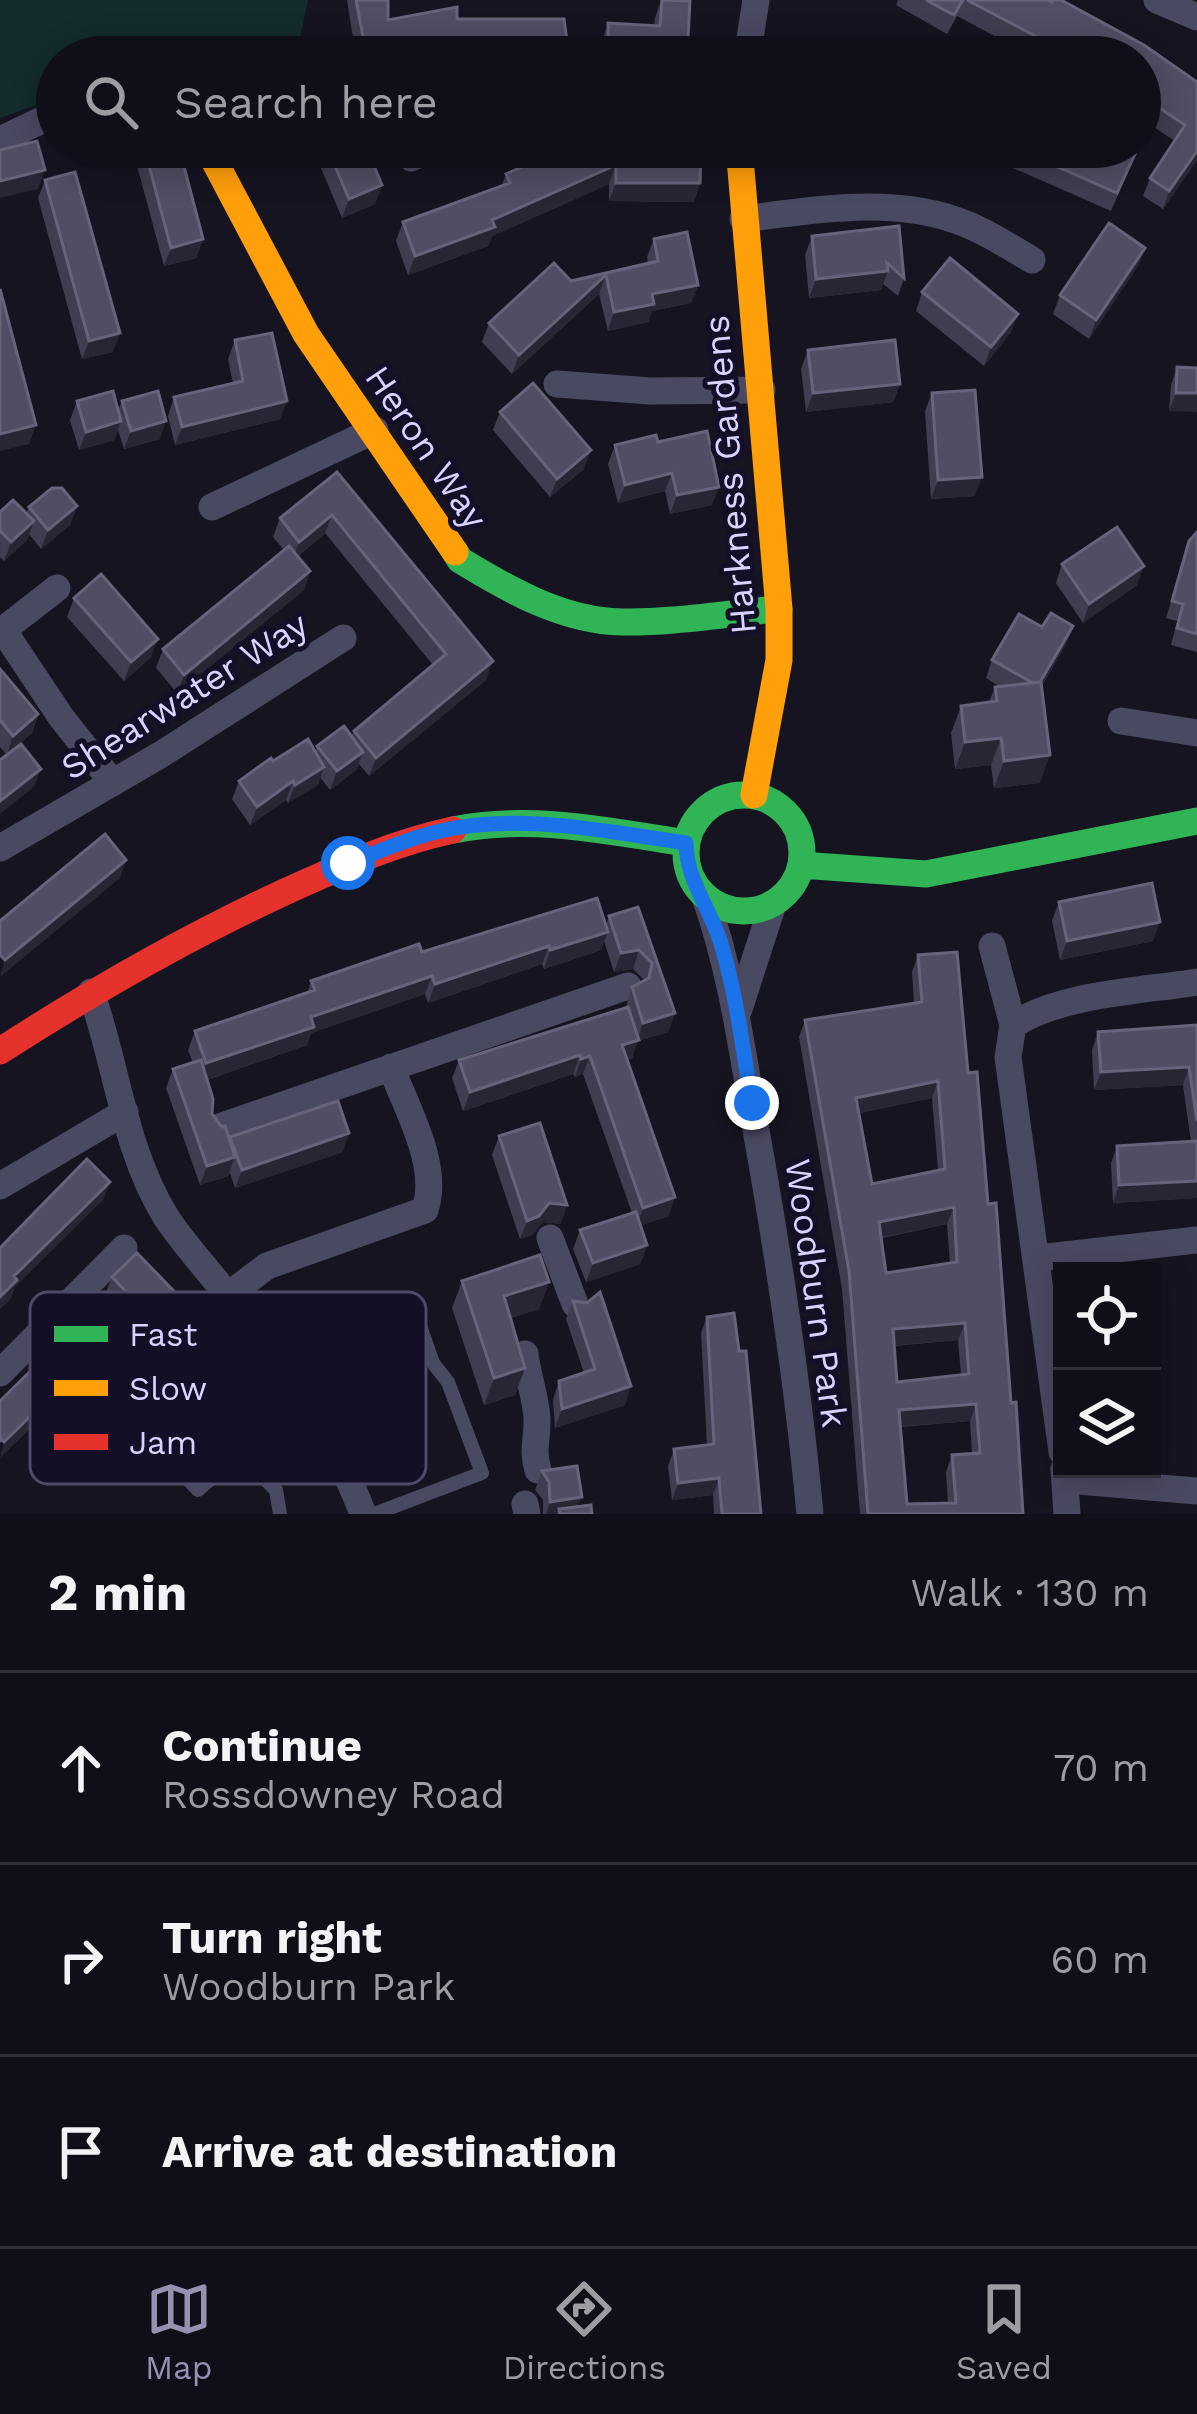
<!DOCTYPE html>
<meta charset="utf-8">
<style>
:root{--surface:#100f19;--page:#191822;--text:#f1f3f6;--muted:#9c9ca2;--line:#302f38;--accent:#9591b1}
body{margin:0;font-family:"Work Sans",sans-serif;background:var(--page);color:var(--text)}
.controls{position:absolute;right:36px;bottom:36px;display:grid;overflow:hidden;border-radius:0px;box-shadow:0 6px 30px #0003}
.controls button{width:108px;height:108px;display:grid;place-items:center;padding:0;border:0;border-bottom:3px solid var(--line);background:var(--surface);color:var(--text);font:60px sans-serif}
.stop{position:absolute;width:36px;height:36px;margin:-27px;border:9px solid #1a73e8;border-radius:50%;background:#fff}
.stop.end{background:#1a73e8;border-color:#fff;box-shadow:0 3px 12px #0008}
.list{margin:0;padding:0;list-style:none}
h2{display:flex;justify-content:space-between;align-items:center;height:156px;margin:0;padding:0 48px;font-size:51px}
h2 small{font-size:39px;font-weight:400;color:var(--muted)}
.list li{display:grid;grid-template-columns:78px 1fr auto;gap:36px;align-items:center;box-sizing:border-box;height:192px;padding:0 48px;border-top:3px solid var(--line)}
.list b{display:block;font-size:45px;white-space:nowrap}
.list p{margin:0;font-size:39px;white-space:nowrap;color:var(--muted)}
.list em{font-size:39px;font-style:normal;color:var(--muted)}
.icon{flex:none;width:66px;height:66px;fill:none;stroke:currentColor;stroke-width:2;stroke-linecap:round;stroke-linejoin:round}
.map{position:relative;flex:none;width:1197px;height:1514px;overflow:hidden}
.search{position:absolute;background:var(--surface);box-shadow:0 6px 30px #0003;left:36px;right:36px;top:36px;height:132px;display:flex;align-items:center;gap:30px;box-sizing:border-box;padding:0 42px;border-radius:66px;color:var(--muted);font-size:45px}
.sheet{height:732px;background:var(--surface)}
nav{display:flex;justify-content:space-around;align-items:center;box-sizing:border-box;height:168px;border-top:3px solid var(--line);background:var(--surface);font-size:33px;color:var(--muted)}
nav a{display:grid;justify-items:center;gap:6px}
nav .on{color:var(--accent)}
.map>svg:first-child{display:block}
.green{fill:#132c2d}
.lines{fill:none;stroke-linecap:round;stroke-linejoin:round}
.lane{stroke:#4a4962;stroke-width:14}
.street{stroke:#4a4962;stroke-width:27}
.fast{stroke:#30b455;stroke-width:27}
.slow{stroke:#ff9f0a;stroke-width:27}
.jam{stroke:#e5322d;stroke-width:27}
.wall{fill:#403d50;fill-rule:evenodd}
.shaded-wall{fill:#282635}
.building{fill:#504e63;stroke:#66637b;stroke-width:3;fill-rule:evenodd}
.route{stroke:#1a73e8;stroke-width:15}
.labels{text-anchor:middle;stroke-width:10;stroke-linejoin:round;paint-order:stroke}
.street-label{font-size:36px;fill:#d9d4ff;stroke:#130f26}
.key{fill:#130f26;stroke:#4e4a67;stroke-width:3}
.key-label{font-size:33px;fill:#d9d4ff}
</style>
<div class="map">
<svg width="1197" height="1514" viewBox="0 0 1197 1514">
<rect width="100%" height="100%" fill="#161421"/>
<!-- green -->
<path class="green" d="M0 0H308L296 57H57V97L0 118Z
M231 147H278L275 161 239 163Z"/>
<g class="lines">
<!-- lane -->
<path class="lane" d="M118 1437 158 1448 198 1490 304 1398
M240 1454 276 1490 280 1514
M374 1514 482 1473 448 1382 433 1363 420 1326"/>
<!-- street -->
<path class="street" d="M1157 0 1197 17
M747 57 756 0
M0 140 57 113
M411 158 438 147
M743 219C815 210 896 195 966 224 989 233 1011 248 1032 260
M557 384 650 391 762 390
M212 507 375 430
M57 588 3 630 61 717 113 783
M1121 721 1197 733
M0 848 160 755 343 638
M705 897C732 973 742 1051 756 1130 779 1258 798 1385 810 1514
M992 946 1013 1025
M91 992C117 1066 124 1149 166 1217 181 1240 200 1261 217 1282 272 1355 331 1427 363 1514
M739 1009 773 904
M222 1126 628 986
M0 1186 125 1112
M550 1238 575 1304
M1038 1258 1197 1240
M227 1296 267 1266 425 1210C440 1165 407 1110 391 1067
M525 1354C527 1374 538 1405 537 1422 537 1442 532 1450 538 1470
M0 1373 124 1248
M1062 1452 1008 1057 1013 1025C1060 994 1141 991 1197 982
M1064 1469 1067 1514
M1066 1480 1197 1491
M525 1504 527 1514"/>
<!-- fast -->
<path class="fast" d="M455 552 460 560C509 590 563 621 622 622 674 623 728 613 779 609
M686 853a58 58 0 1 1 116 0a58 58 0 1 1-116 0Z
M453 830C532 814 608 831 686 843
M801 865 926 874 1197 821"/>
<!-- slow -->
<path class="slow" d="M207 147 306 334 455 552
M739 147 779 609V660L754 795"/>
<!-- jam -->
<path class="jam" d="M0 1051C93 991 189 936 289 890 342 866 396 842 453 830"/>
</g>
<!-- wall -->
<path class="wall" d="M347 0H388V20L457 19 568 57H356Z
M661 0 687 57H602V42L608 23 654 26 655 18Z
M898 0H1048L1197 82V160L1163 209 1143 196 1150 178 1175 141 1140 118V57H1034L957 16 947 34 896 5Z
M132 147H179L203 239 196 258 164 266Z
M312 147H366L382 185 375 204 342 218Z
M567 147 700 183 694 202 609 201V184L492 236 488 246 408 275 396 241 403 222 501 187 506 174Z
M921 147H1119L1128 172 1111 211 997 161 994 168Z
M45 180 113 352 82 359 38 198Z
M899 226 904 278 898 296 883 284 881 290 809 298 805 255 812 236Z
M654 239 698 285 691 303 652 311 648 322 608 331 599 294 512 374 482 342 489 323 571 281 648 263 647 257Z
M1145 248 1138 266 1089 339 1053 314 1060 295Z
M922 292 1011 332 984 366 916 311Z
M235 340 280 419 175 445 168 416 174 397 233 383 228 359Z
M808 350 900 384 893 402 806 412 801 369Z
M1177 367 1197 368 1169 411 1171 385Z
M932 393 975 496 931 499 925 411Z
M77 401 118 411 122 401 160 439 124 449 118 430 114 440 79 450 70 420Z
M500 412 584 469 550 497 493 430Z
M658 442 712 505 670 514 665 491 618 503 608 464 615 445Z
M337 472 486 680 369 776 359 764 356 770 330 790 320 777 318 785 288 803 286 800 250 825 232 799 239 781 273 761 315 752 317 746 351 736 354 731 433 665 325 533 298 556 310 571 304 590 177 693 156 668 163 649 284 550 273 537 280 518Z
M77 506 70 525 41 549 29 534 27 540 4 561 0 557V512L26 514 29 507Z
M1197 532V652L1171 645 1177 621 1166 618 1189 541Z
M1062 564 1137 585 1083 623 1056 583Z
M74 598 151 657 124 681 67 617Z
M1073 626 1066 644 1042 686 1040 783 994 788 991 765 955 769 951 733 961 706 989 702 995 687H1000L986 678 992 660 1042 627Z
M0 669 38 714 32 733 10 752 34 787 0 747Z
M1059 902 1153 941 1060 960 1052 921Z
M638 907 675 1013 668 1032 638 1041 632 1058 628 1060 669 1216 641 1225 647 1245 640 1264 586 1282 573 1249 580 1230 632 1213 583 1074 575 1077 573 1074 463 1111 452 1078 459 1060 626 1007 632 987 645 981 633 969 614 972 604 941 601 950 544 969 542 964 428 1003 425 994 311 1033 307 1045 207 1080 212 1114 230 1139 343 1152 235 1188 230 1173 228 1176 200 1185 166 1088 173 1069 193 1063 188 1050 195 1031 307 993 311 981 422 952 606 926 609 916Z
M918 955 968 1073 988 1204 1023 1514H860L842 1289 799 1037 805 1020 914 1003 912 972ZM932 1098 938 1170 872 1184 859 1113ZM947 1224 950 1263 886 1273 882 1238ZM958 1340 961 1375 897 1382 894 1346ZM970 1421 972 1453 952 1455 946 1472 948 1503 907 1504 900 1427Z
M1197 1025V1198L1113 1203 1111 1163 1117 1146 1191 1142 1183 1085 1094 1090 1092 1050 1098 1032Z
M499 1136 561 1224 543 1222 532 1235 520 1239 492 1155Z
M112 1277 256 1376 249 1393 224 1418 200 1393 151 1431 132 1406 138 1388 171 1363 105 1294Z
M462 1281 549 1282 539 1309 510 1318 525 1368 515 1395 484 1405 452 1308Z
M573 1301 625 1405 555 1428 553 1400 559 1381 584 1373 566 1319Z
M313 1310 350 1327 346 1340 375 1364 411 1466 378 1477 343 1385 336 1387 329 1361 333 1348 313 1354 306 1329Z
M707 1317 761 1514H714L713 1495 672 1500 668 1466 674 1449 707 1445 701 1333Z
M542 1471 579 1506 592 1514H543V1500L535 1490Z"/>
<!-- shaded-wall -->
<path class="shaded-wall" d="M482 55 569 56 470 57Z
M1197 151V160L1163 209 1169 191Z
M616 165 609 184 492 236 488 246 408 275 415 256Z
M45 170 38 189 0 198V181Z
M616 183H700L694 202 609 201Z
M382 185 375 204 342 218 349 199Z
M203 239 196 258 164 266 171 248Z
M1145 248 1138 266 1089 339 1096 320Z
M888 271 881 290 809 298 816 279Z
M606 275 599 294 512 374 519 355Z
M698 285 691 303 652 311 648 322 608 331 614 312 652 294Z
M1018 314 1011 332 984 366 991 347Z
M120 333 113 352 82 359 89 341Z
M900 384 893 402 806 412 813 393Z
M1176 393H1197V412L1169 411Z
M287 401 280 419 175 445 182 427Z
M121 421 114 440 79 450 86 432Z
M166 421 160 439 124 449 131 431Z
M36 425 29 444 0 451V434Z
M591 450 584 469 550 497 557 479Z
M672 473 665 491 618 503 625 485Z
M982 477 975 496 931 499 938 480Z
M719 487 712 505 670 514 677 495Z
M77 506 70 525 41 549 48 530Z
M332 515 325 533 292 560 299 542Z
M34 521 27 540 4 561 11 542Z
M1144 566 1137 585 1083 623 1089 604Z
M310 571 304 590 177 693 184 675Z
M1073 626 1066 644 1031 704 1037 686Z
M158 639 151 657 124 681 131 662Z
M493 661 486 680 369 776 376 758Z
M38 714 32 733 7 755 13 736Z
M1001 738 991 765 955 769 965 742Z
M363 752 356 770 330 790 337 771Z
M1050 755 1040 783 994 788 1004 761Z
M324 767 318 785 288 803 295 785Z
M41 769 34 787 0 814V801Z
M293 781 286 800 250 825 257 807Z
M126 860 120 878 0 977 5 960Z
M1160 922 1153 941 1060 960 1067 941Z
M608 932 601 950 544 969 550 950Z
M549 946 542 964 428 1003 435 984Z
M639 950 633 969 614 972 621 953Z
M432 976 425 994 311 1033 307 1045 200 1082 206 1063 311 1017Z
M675 1013 668 1032 638 1041 632 1058 616 1063 622 1045 637 1040 643 1023Z
M580 1055 573 1074 463 1111 470 1092Z
M590 1056 583 1074 575 1077 581 1059Z
M1189 1067 1183 1085 1094 1090 1101 1072Z
M938 1081 932 1098 850 1115 856 1098Z
M349 1133 343 1152 235 1188 242 1170Z
M235 1157 228 1176 200 1185 207 1166Z
M1197 1181V1198L1113 1203 1119 1185Z
M110 1182 103 1200 15 1287 11 1299 0 1309V1297L14 1276Z
M675 1197 669 1216 636 1227 643 1208Z
M549 1203 567 1205 561 1224 543 1222 532 1235 520 1239 527 1221Z
M954 1207 947 1224 873 1239 879 1222Z
M647 1245 640 1264 586 1282 593 1263Z
M549 1282 539 1309 494 1324 504 1296Z
M965 1323 958 1340 887 1346 893 1329Z
M350 1327 344 1345 335 1343 333 1348 313 1354 320 1336Z
M97 1351 90 1370 0 1458 4 1442Z
M350 1366 343 1385 336 1387 343 1368Z
M525 1368 515 1395 484 1405 494 1378Z
M207 1376 200 1393 151 1431 157 1413Z
M256 1376 249 1393 224 1418 230 1400Z
M631 1386 625 1405 555 1428 562 1409Z
M976 1404 970 1421 892 1427 899 1410Z
M418 1447 411 1466 378 1477 385 1459Z
M719 1478 713 1495 672 1500 678 1483Z
M582 1497 576 1514 559 1509 557 1514H546L550 1502Z"/>
<!-- building -->
<path class="building" d="M356 0H388V20L457 7V19H564L569 56 482 55 470 57H367Z
M662 0 690 1 687 57H609L608 23 660 26Z
M926 0H963L954 15Z
M967 0H1048L1052 2 1053 0H1061L1144 45 1197 82V151L1169 191 1150 178 1185 125 1143 97 1145 94 1140 91V57H1075Z
M37 141 45 170 0 181V150Z
M144 147H179L203 239 171 248Z
M327 147H366L382 185 349 199Z
M567 147H701L700 183H616V165L492 220 495 227 415 256 403 222 510 183 506 174Z
M1013 147H1119L1135 154 1117 193Z
M75 172 120 333 89 341 45 180Z
M1109 223 1145 248 1096 320 1060 295Z
M899 226 904 278 887 263 888 271 816 279 812 236Z
M687 232 698 285 652 294 654 304 614 312 606 275 519 355 489 323 554 263 571 281 658 261 654 239Z
M950 258 1018 314 991 347 922 292Z
M0 289 36 425 0 434Z
M272 333 287 401 182 427 174 397 243 381 235 340Z
M895 340 900 384 813 393 808 350Z
M1177 367 1197 368V393H1176Z
M533 383 591 450 557 479 500 412Z
M975 390 982 477 938 480 932 393Z
M113 391 121 421 86 432 77 401Z
M158 391 166 421 131 431 122 401Z
M707 431 719 487 677 495 672 473 625 485 615 445 656 435 658 442Z
M337 472 493 661 376 758 354 731 446 654 332 515 299 542 280 518Z
M52 488H62L77 506 48 530 29 507Z
M13 500 34 521 11 542 0 531V512Z
M1117 527 1144 566 1089 604 1062 564Z
M1197 532V634L1177 628 1183 604 1172 601 1189 541Z
M289 546 310 571 184 675 163 649Z
M101 574 158 639 131 662 74 598Z
M1051 613 1073 626 1040 682 1033 683 992 660 1019 614 1042 627Z
M0 669 38 714 13 736 0 720Z
M1041 682 1050 755 1004 761 1001 738 965 742 961 706 997 701 995 687Z
M344 726 363 752 337 771 317 746Z
M308 739 324 767 295 785 293 781 257 807 239 781 271 758 273 761Z
M21 744 41 769 0 801V760Z
M105 834 126 860 5 960 0 955V921Z
M1152 883 1160 922 1067 941 1059 902Z
M597 898 608 932 550 950 549 946 435 984 432 976 311 1017 314 1027 206 1063 195 1031 315 990 311 981 419 944 422 952Z
M638 907 675 1013 643 1023 632 987 649 978 652 963 639 950 621 953 609 916Z
M957 952 968 1073 977 1072 988 1204 996 1203 1011 1403 1016 1402 1023 1514H868L849 1271 805 1020 922 1002 918 955ZM938 1081 945 1169 872 1184 856 1098ZM954 1207 957 1262 886 1273 879 1222ZM965 1323 969 1374 897 1382 893 1329ZM976 1404 980 1453 952 1455 956 1503 907 1504 899 1410Z
M628 1007 639 1040 622 1045 675 1197 643 1208 590 1056 581 1059 580 1055 470 1092 459 1060Z
M1197 1025V1121L1189 1067 1101 1072 1098 1032Z
M201 1060 213 1099 212 1114 222 1127 225 1126 235 1157 207 1166 173 1069Z
M338 1101 349 1133 242 1170 230 1137Z
M540 1123 567 1205 549 1203 539 1216 527 1221 499 1136Z
M1197 1141V1181L1119 1185 1117 1146Z
M87 1159 110 1182 14 1276 17 1280 0 1297V1248Z
M636 1212 647 1245 593 1263 580 1230Z
M137 1253 256 1376 230 1400 207 1376 157 1413 138 1388 185 1353 112 1277Z
M540 1255 549 1282 504 1296 525 1368 494 1378 462 1281Z
M600 1292 631 1386 562 1409 559 1381 595 1369 573 1301 587 1303Z
M734 1313 739 1351H746L761 1514H722L719 1478 678 1483 674 1449 714 1444 707 1317Z
M74 1328 97 1351 4 1442 2 1440 0 1441V1401Z
M577 1466 582 1497 550 1502 549 1482 542 1471Z
M591 1505 592 1514H560L559 1509Z"/>
<g class="lines">
<!-- route -->
<path class="route" d="M348 863C376 853 406 839 436 832 518 812 603 831 686 843 686 881 712 910 722 947 737 998 743 1051 752 1103"/>
</g>
<g class="labels">
<!-- street labels -->
<g class="street-label">
<text transform="translate(427 447) rotate(56)" y="13">Heron Way</text>
<text transform="translate(729 475) rotate(-95)" y="13">Harkness Gardens</text>
<text transform="translate(184 695) rotate(-32)" y="13">Shearwater Way</text>
<text transform="translate(817 1293) rotate(82)" y="13">Woodburn Park</text>
</g>
</g>
<!-- legend -->
<rect x="30" y="1292" width="396" height="192" rx="18" class="key"/>
<rect x="54" y="1326" width="54" height="16" fill="#30b455"/>
<rect x="54" y="1380" width="54" height="16" fill="#ff9f0a"/>
<rect x="54" y="1434" width="54" height="16" fill="#e5322d"/>
<g class="key-label">
<text x="129" y="1346">Fast</text>
<text x="129" y="1400">Slow</text>
<text x="129" y="1454">Jam</text>
</g>
</svg>
<div class="controls">
<button><svg class="icon" aria-label="locate" viewBox="0 0 24 24"><circle cx="12" cy="12" r="6"/><path d="M12 2v4M12 18v4M2 12h4M18 12h4"/></svg></button>
<button><svg class="icon" aria-label="layers" viewBox="0 0 24 24"><path d="M12 4l9 5-9 5-9-5zM3 14l9 5 9-5"/></svg></button>
</div>
<div class="stop" style="left:348px;top:863px"></div>
<div class="stop end" style="left:752px;top:1103px"></div>
<div class="search"><svg class="icon" aria-label="search" viewBox="0 0 24 24"><circle cx="10" cy="10" r="6"/><path d="M15 15l6 6"/></svg>Search here</div>
</div>
<section class="sheet">
<h2>2 min<small>Walk · 130 m</small></h2>
<ul class="list">
<li><svg class="icon" aria-label="ahead" viewBox="0 0 24 24"><path d="M12 20V5M6 11l6-6 6 6"/></svg><div><b>Continue</b><p>Rossdowney Road</p></div><em>70 m</em></li>
<li><svg class="icon" aria-label="right" viewBox="0 0 24 24"><path d="M7 20v-9h11M14 6l5 5-5 5"/></svg><div><b>Turn right</b><p>Woodburn Park</p></div><em>60 m</em></li>
<li><svg class="icon" aria-label="arrive" viewBox="0 0 24 24"><path d="M6 21V4h12l-3 4 3 4H6"/></svg><div><b>Arrive at destination</b></div></li>
</ul>
</section>
<nav>
<a class="on"><svg class="icon" aria-label="map" viewBox="0 0 24 24"><path d="M3 6l6-2 6 2 6-2v14l-6 2-6-2-6 2zM9 4v14M15 6v14"/></svg>Map</a>
<a><svg class="icon" aria-label="directions" viewBox="0 0 24 24"><path d="M12 3l9 9-9 9-9-9zM9 14v-3h6M13 9l2 2-2 2"/></svg>Directions</a>
<a><svg class="icon" aria-label="saved" viewBox="0 0 24 24"><path d="M7 4h10v16l-5-4-5 4z"/></svg>Saved</a>
</nav>
